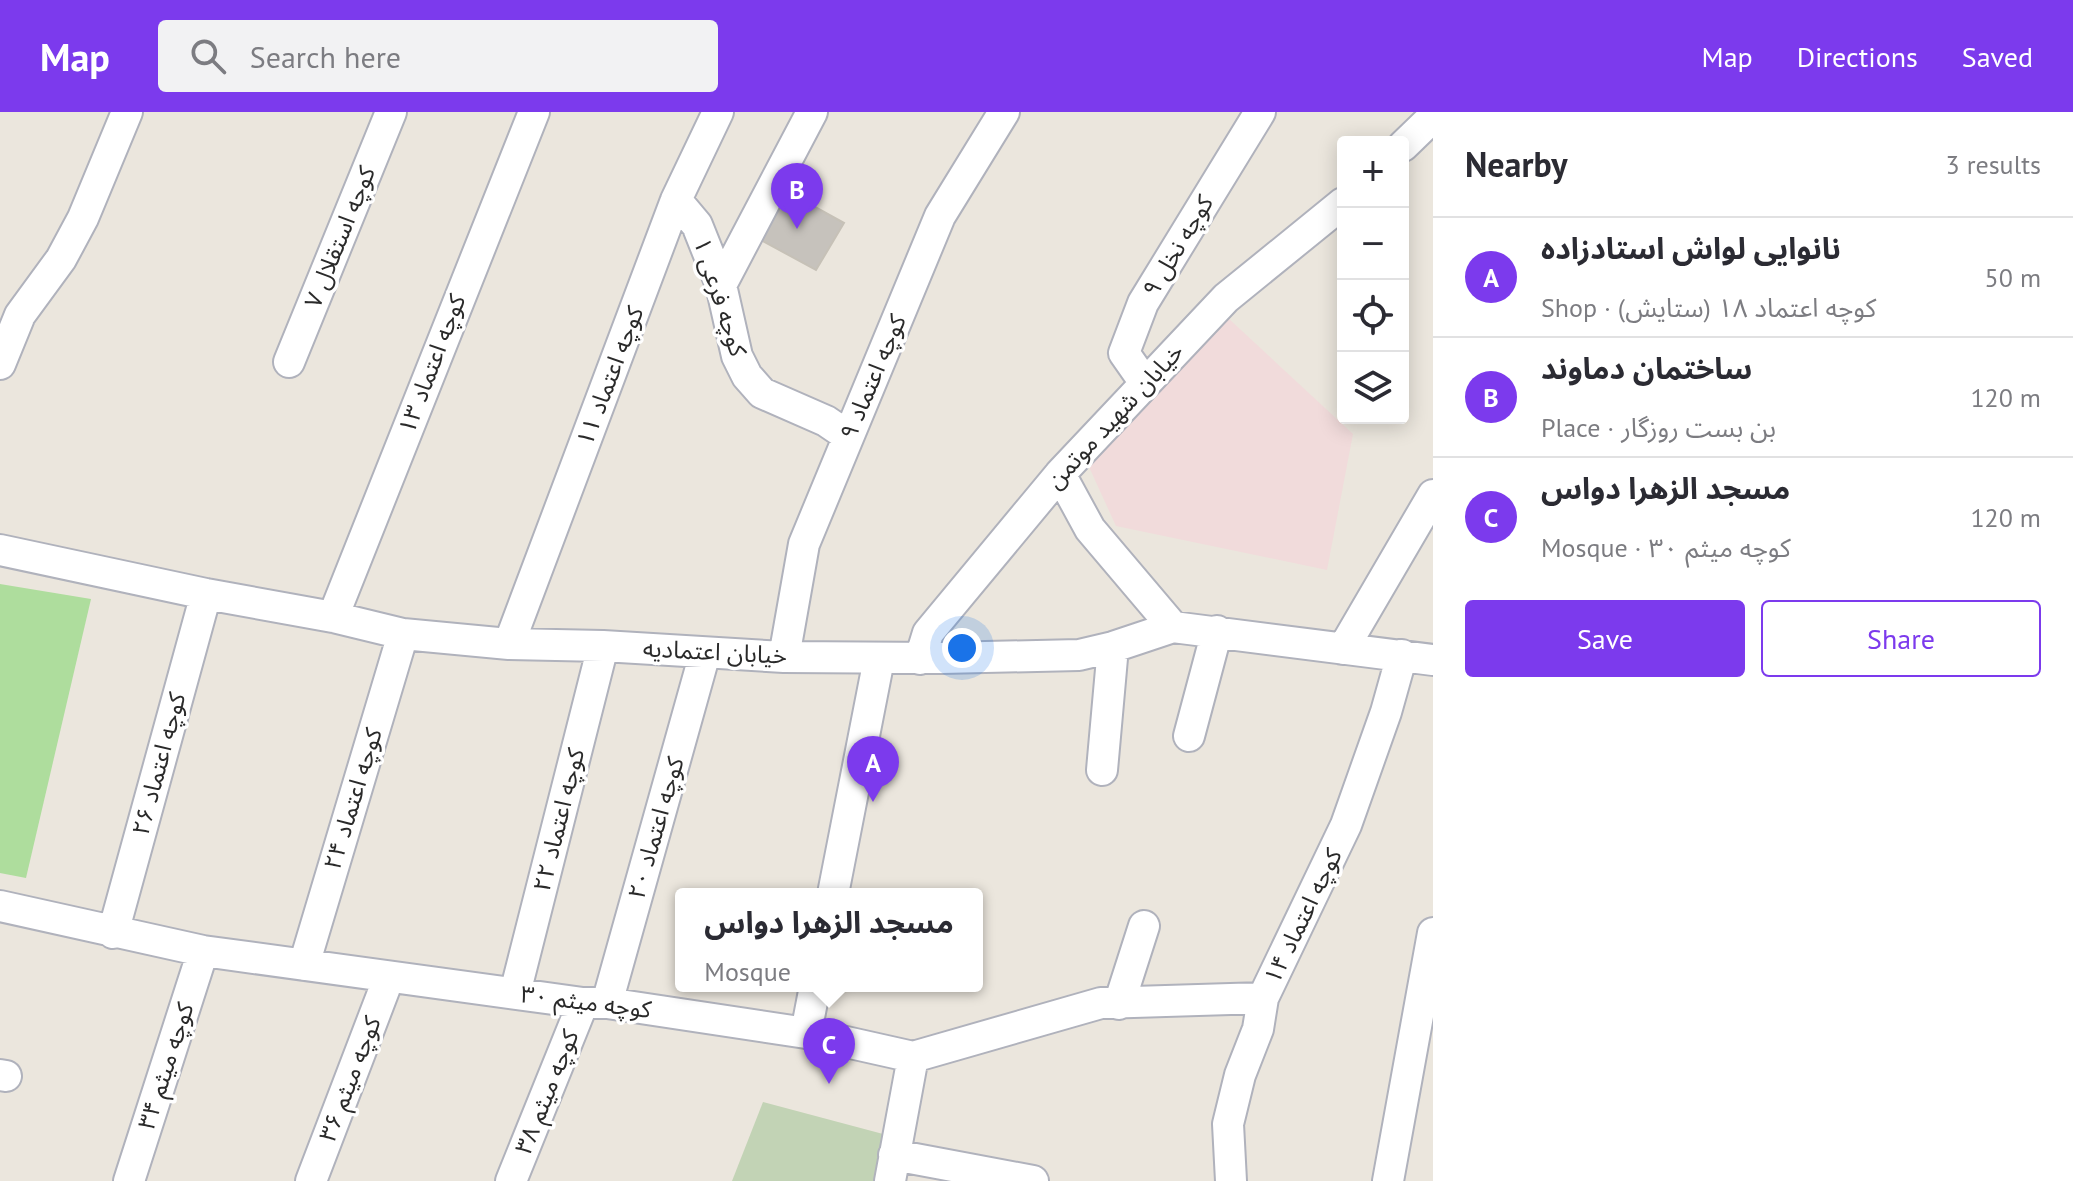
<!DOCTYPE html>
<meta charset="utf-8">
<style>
:root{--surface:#fff;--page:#f2f2f3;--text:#2b2b33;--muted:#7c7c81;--line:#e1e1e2;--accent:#7c3aed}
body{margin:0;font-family:"PT Sans","Noto Sans Arabic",sans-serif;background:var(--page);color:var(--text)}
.controls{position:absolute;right:24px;top:24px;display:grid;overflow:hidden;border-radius:8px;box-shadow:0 4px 20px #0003}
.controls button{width:72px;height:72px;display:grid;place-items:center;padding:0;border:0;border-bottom:2px solid var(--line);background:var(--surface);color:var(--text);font:40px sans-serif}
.you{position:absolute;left:962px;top:536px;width:28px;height:28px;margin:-20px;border:6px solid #fff;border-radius:50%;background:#1a73e8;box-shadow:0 0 0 12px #1a73e833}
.badge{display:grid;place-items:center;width:52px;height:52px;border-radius:50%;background:var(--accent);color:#fff;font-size:26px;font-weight:700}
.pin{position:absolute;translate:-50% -66px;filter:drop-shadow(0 2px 4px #0008)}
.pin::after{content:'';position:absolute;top:42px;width:28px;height:24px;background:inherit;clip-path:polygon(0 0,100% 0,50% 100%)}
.popup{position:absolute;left:675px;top:776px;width:308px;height:104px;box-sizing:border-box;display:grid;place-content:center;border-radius:8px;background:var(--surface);filter:drop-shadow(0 2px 6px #0005);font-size:26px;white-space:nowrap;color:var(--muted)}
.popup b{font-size:30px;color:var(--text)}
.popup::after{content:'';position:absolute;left:50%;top:100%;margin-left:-16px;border:16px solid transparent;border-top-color:var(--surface)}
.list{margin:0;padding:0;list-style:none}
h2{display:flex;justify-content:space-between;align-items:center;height:104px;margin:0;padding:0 32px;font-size:34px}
h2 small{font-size:26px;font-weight:400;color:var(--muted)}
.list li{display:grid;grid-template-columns:52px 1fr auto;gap:24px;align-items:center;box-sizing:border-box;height:120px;padding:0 32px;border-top:2px solid var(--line)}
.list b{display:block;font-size:30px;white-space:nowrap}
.list p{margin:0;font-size:26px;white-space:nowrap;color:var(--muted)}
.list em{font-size:26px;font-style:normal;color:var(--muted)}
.actions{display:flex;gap:16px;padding:24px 32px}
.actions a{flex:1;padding:18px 0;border:2px solid var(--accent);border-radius:8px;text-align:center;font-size:28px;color:var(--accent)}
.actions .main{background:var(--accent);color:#fff}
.icon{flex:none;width:44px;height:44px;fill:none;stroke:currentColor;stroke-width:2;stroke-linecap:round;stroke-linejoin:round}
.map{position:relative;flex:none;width:1433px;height:1069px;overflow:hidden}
header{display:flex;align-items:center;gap:48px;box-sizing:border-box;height:112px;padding:0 40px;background:var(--accent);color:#fff}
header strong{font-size:38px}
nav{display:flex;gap:44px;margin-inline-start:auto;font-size:28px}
.search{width:560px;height:72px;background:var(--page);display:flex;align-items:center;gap:20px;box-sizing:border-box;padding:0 28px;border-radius:8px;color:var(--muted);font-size:30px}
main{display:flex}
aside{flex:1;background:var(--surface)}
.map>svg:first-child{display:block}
.medical{fill:#f1dbdb}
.green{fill:#aedd9d}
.cemetery{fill:#c2d3b5}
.building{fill:#c6c2bc;stroke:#c6c1b7;stroke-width:2}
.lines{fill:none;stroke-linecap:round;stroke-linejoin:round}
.minor-casing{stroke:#b0b2bc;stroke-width:34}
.minor{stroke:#fff;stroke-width:30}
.labels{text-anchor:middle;stroke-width:7;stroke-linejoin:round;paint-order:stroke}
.street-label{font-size:24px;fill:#2a2a2a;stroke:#fff}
</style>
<header>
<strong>Map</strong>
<div class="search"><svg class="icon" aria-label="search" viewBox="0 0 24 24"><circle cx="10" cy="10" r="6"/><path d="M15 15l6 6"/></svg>Search here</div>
<nav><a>Map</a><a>Directions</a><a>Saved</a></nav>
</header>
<main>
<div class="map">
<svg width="1433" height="1069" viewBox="0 0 1433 1069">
<rect width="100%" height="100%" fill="#ebe6dd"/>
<!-- medical -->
<path class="medical" d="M1227 205 1353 322 1327 458 1116 414 1089 355Z"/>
<!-- green -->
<path class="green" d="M0 472 91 487 26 766 0 761Z"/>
<!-- cemetery -->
<path class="cemetery" d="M763 990 883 1022 874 1069H732Z"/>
<!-- building -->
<path class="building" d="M777 74 844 111 816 158 750 122Z"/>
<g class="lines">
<defs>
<path id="minor" d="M1403 34 1433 5
M676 88 697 113 721 173 737 244 747 264 762 281 826 309 848 324
M721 173 812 0
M289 250 391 0
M0 252 20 203 61 147 83 106 127 0
M1145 271 1124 241 1143 191 1260 0
M1060 362 1090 417 1173 515
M0 438 206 482 333 505 403 522 509 532 603 534 784 545 942 546 1079 543 1113 535 1173 515 1433 548
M333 505 534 0
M509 532 676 88 718 0
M1343 537 1433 383
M784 545 804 432 940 104 1004 0
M920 547 928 521 1060 362 1226 186 1343 91
M1189 624 1217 519
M1102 658 1113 535
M833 782 879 547
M0 794 203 839 583 891H607L806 921 913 945 1101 891 1263 886
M113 821 206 482
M304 853 403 522
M515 881 603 534
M607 891 705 541
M1119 892 1144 814
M806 921 815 874
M0 963 6 964
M894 1043 1033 1069
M129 1069 203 839
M311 1069 389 865
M511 1069 583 891
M890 1069 913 945
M1231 1069 1228 1012 1240 963 1258 917 1263 886 1346 713 1386 600 1402 543
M1388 1069 1433 821"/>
</defs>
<!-- minor casing -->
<use href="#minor" class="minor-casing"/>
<!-- minor -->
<use href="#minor" class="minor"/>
</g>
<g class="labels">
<!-- street labels -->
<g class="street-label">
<text transform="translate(340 125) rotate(-68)" y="8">کوچه استقلال ۷</text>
<text transform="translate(1178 134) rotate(-59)" y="8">کوچه نخل ۹</text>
<text transform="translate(720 185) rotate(72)" y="8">کوچه فرعی ۱</text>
<text transform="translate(432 252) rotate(-69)" y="8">کوچه اعتماد ۱۳</text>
<text transform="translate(610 264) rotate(-69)" y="8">کوچه اعتماد ۱۱</text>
<text transform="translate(873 265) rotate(-67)" y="8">کوچه اعتماد ۹</text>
<text transform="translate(1115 304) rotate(-47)" y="8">خیابان شهید موتمن</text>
<text transform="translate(715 540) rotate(3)" y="8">خیابان اعتمادیه</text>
<text transform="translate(159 652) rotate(-75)" y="8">کوچه اعتماد ۲۶</text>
<text transform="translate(353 687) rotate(-73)" y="8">کوچه اعتماد ۲۴</text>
<text transform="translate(559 708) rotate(-76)" y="8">کوچه اعتماد ۲۲</text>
<text transform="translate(656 716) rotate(-74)" y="8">کوچه اعتماد ۲۰</text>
<text transform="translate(1303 804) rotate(-64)" y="8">کوچه اعتماد ۱۴</text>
<text transform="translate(586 890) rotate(7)" y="8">کوچه میثم ۳۰</text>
<text transform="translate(166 954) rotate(-72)" y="8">کوچه میثم ۳۴</text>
<text transform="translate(350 967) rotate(-69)" y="8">کوچه میثم ۳۶</text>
<text transform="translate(547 980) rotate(-68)" y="8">کوچه میثم ۳۸</text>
</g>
</g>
</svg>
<div class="controls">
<button>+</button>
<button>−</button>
<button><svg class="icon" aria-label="locate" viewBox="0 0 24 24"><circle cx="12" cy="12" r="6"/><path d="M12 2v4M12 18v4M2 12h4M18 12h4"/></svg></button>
<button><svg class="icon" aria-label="layers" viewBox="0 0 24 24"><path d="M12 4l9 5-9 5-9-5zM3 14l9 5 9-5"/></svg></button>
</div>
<div class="you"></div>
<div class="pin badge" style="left:873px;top:690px">A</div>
<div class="pin badge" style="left:797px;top:117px">B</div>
<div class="pin badge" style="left:829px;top:972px">C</div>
<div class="popup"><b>مسجد الزهرا دواس</b>Mosque</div>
</div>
<aside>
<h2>Nearby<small>3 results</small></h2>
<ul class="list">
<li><span class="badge">A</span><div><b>نانوایی لواش استادزاده</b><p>Shop · کوچه اعتماد ۱۸ (ستایش)</p></div><em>50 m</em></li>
<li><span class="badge">B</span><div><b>ساختمان دماوند</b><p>Place · بن بست روزگار</p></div><em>120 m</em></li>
<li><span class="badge">C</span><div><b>مسجد الزهرا دواس</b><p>Mosque · کوچه میثم ۳۰</p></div><em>120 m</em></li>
</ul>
<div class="actions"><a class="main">Save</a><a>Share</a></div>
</aside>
</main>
